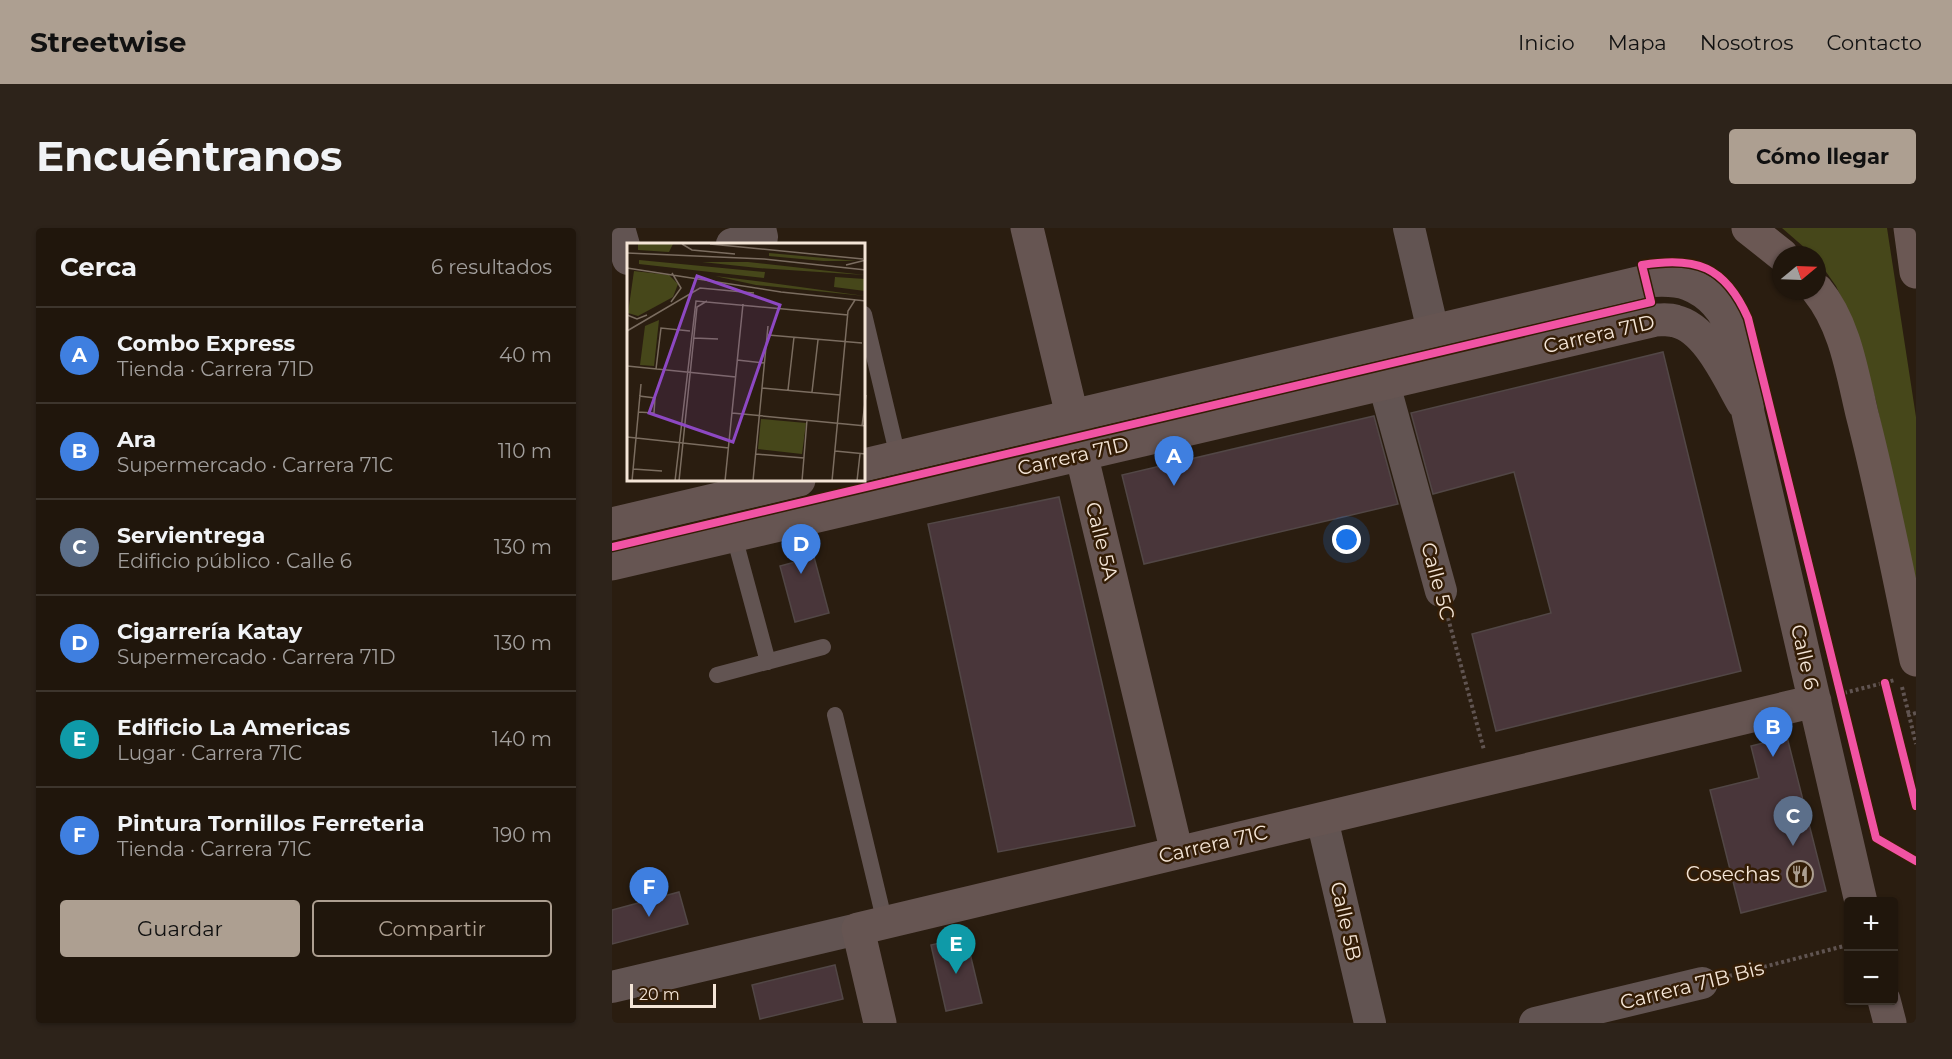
<!DOCTYPE html>
<html lang="es">
<meta charset="utf-8">
<style>
:root{--surface:#20160c;--page:#2d231a;--text:#f1f3f6;--muted:#a29f9d;--line:#3d352d;--accent:#ad9f91}
body{margin:0;font-family:Montserrat,sans-serif;background:var(--page);color:var(--text)}
.controls{position:absolute;right:18px;bottom:18px;display:grid;overflow:hidden;border-radius:6px;box-shadow:0 2px 4px #0004}
.controls button{width:54px;height:54px;display:grid;place-items:center;padding:0;border:0;border-bottom:2px solid var(--line);background:var(--surface);color:var(--text);font:30px sans-serif}
.compass{position:absolute;left:1160px;top:18px;width:54px;height:54px;border-radius:50%;background:var(--surface);box-shadow:0 2px 4px #0004;rotate:71deg}
.scale{position:absolute;left:18px;bottom:15px;width:86px;box-sizing:border-box;padding-left:6px;border:3px solid #f4e5d7;border-top:0;font-size:16px;line-height:21px;white-space:nowrap;color:#f4e5d7;-webkit-text-stroke:4px #341d06;paint-order:stroke}
.you{position:absolute;left:735px;top:312px;width:21px;height:21px;margin:-15px;border:4px solid #fff;border-radius:50%;background:#1a73e8;box-shadow:0 0 0 9px #1a73e833}
.badge{display:grid;place-items:center;width:39px;height:39px;border-radius:50%;background:var(--accent);color:#fff;font-size:20px;font-weight:700}
.pin{position:absolute;translate:-50% -50px;filter:drop-shadow(0 2px 3px #0008)}
.pin::after{content:'';position:absolute;top:32px;width:21px;height:18px;background:inherit;clip-path:polygon(0 0,100% 0,50% 100%)}
.list{margin:0;padding:0;list-style:none}
h2{display:flex;justify-content:space-between;align-items:center;height:78px;margin:0;padding:0 24px;font-size:26px}
h2 small{font-size:20px;font-weight:400;color:var(--muted)}
.list li{display:grid;grid-template-columns:39px 1fr auto;gap:18px;align-items:center;box-sizing:border-box;height:96px;padding:0 24px;border-top:2px solid var(--line)}
.list b{display:block;font-size:22px;white-space:nowrap}
.list p{margin:0;font-size:20px;white-space:nowrap;color:var(--muted)}
.list em{font-size:20px;font-style:normal;color:var(--muted)}
.actions{display:flex;gap:12px;padding:18px 24px}
.actions a{flex:1;padding:14px 0;border:2px solid var(--accent);border-radius:6px;text-align:center;font-size:21px;color:var(--accent)}
.actions .main{background:var(--accent);color:#111}
.map{position:relative;flex:none;width:1304px;height:795px;overflow:hidden;border-radius:6px}
header{display:flex;align-items:center;gap:36px;box-sizing:border-box;height:84px;padding:0 30px;background:var(--accent);color:#111}
header strong{font-size:28px}
nav{display:flex;gap:33px;margin-inline-start:auto;font-size:21px}
.intro{display:flex;align-items:center;justify-content:space-between;box-sizing:border-box;height:144px;padding:0 36px}
h1{margin:0;font-size:42px}
.button{padding:15px 27px;border-radius:6px;background:var(--accent);color:#111;font-size:21px;font-weight:700}
main{display:flex;gap:36px;padding:0 36px}
aside{flex:1;background:var(--surface);border-radius:6px;box-shadow:0 2px 4px #0004}
.map>svg:first-child{display:block}
.green{fill:#46471a}
.building{fill:#49363a;stroke:#524746;stroke-width:1.5}
.lines{fill:none;stroke-linecap:round;stroke-linejoin:round}
.path{stroke:#605451;stroke-width:4;stroke-dasharray:3 3;stroke-linecap:butt}
.lane{stroke:#625452;stroke-width:16}
.street{stroke:#625452;stroke-width:32}
.secondary{stroke:#665552;stroke-width:33}
.highway{stroke:#6b5854;stroke-width:33}
.cycleway-casing{stroke:#341d06;stroke-width:11}
.cycleway{stroke:#f153a3;stroke-width:8}
.labels{text-anchor:middle;stroke-width:5;stroke-linejoin:round;paint-order:stroke}
.street-label{font-size:20px;fill:#f4e5d7;stroke:#341d06}
.poi-label{font-size:20px;fill:#f4e5d7;stroke:#341d06;text-anchor:end}
.inset-road{fill:none;stroke:#7b6d60;stroke-width:1.5}
.view{fill:#8d48c3;fill-opacity:0.15;stroke:#8d48c3;stroke-width:3}
.inset-edge{fill:none;stroke:#f4e5d7;stroke-width:3}
</style>
<header>
<strong>Streetwise</strong>
<nav><a>Inicio</a><a>Mapa</a><a>Nosotros</a><a>Contacto</a></nav>
</header>
<div class="intro"><h1>Encuéntranos</h1><a class="button">Cómo llegar</a></div>
<main>
<aside>
<h2>Cerca<small>6 resultados</small></h2>
<ul class="list">
<li><span class="badge" style="background:#3f7fe0">A</span><div><b>Combo Express</b><p>Tienda · Carrera 71D</p></div><em>40 m</em></li>
<li><span class="badge" style="background:#3f7fe0">B</span><div><b>Ara</b><p>Supermercado · Carrera 71C</p></div><em>110 m</em></li>
<li><span class="badge" style="background:#5c6f8a">C</span><div><b>Servientrega</b><p>Edificio público · Calle 6</p></div><em>130 m</em></li>
<li><span class="badge" style="background:#3f7fe0">D</span><div><b>Cigarrería Katay</b><p>Supermercado · Carrera 71D</p></div><em>130 m</em></li>
<li><span class="badge" style="background:#0f9aa8">E</span><div><b>Edificio La Americas</b><p>Lugar · Carrera 71C</p></div><em>140 m</em></li>
<li><span class="badge" style="background:#3f7fe0">F</span><div><b>Pintura Tornillos Ferreteria</b><p>Tienda · Carrera 71C</p></div><em>190 m</em></li>
</ul>
<div class="actions"><a class="main">Guardar</a><a>Compartir</a></div>
</aside>
<div class="map">
<svg width="1304" height="795" viewBox="0 0 1304 795">
<rect width="100%" height="100%" fill="#2a1d10"/>
<!-- green -->
<path class="green" d="M1170 0H1275L1304 189V359L1264 173 1242 96 1224 58 1205 31V27H1201Z"/>
<!-- building -->
<path class="building" d="M1051 124 1129 443 884 503 860 406 939 385 902 244 821 266 799 185Z
M762 188 786 276 532 336 510 247Z
M447 269 523 598 386 624 316 296Z
M202 329 217 385 183 394 168 338Z
M1175 509 1214 663 1129 685 1098 562 1147 550 1139 518Z
M67 664 76 696 0 716V682Z
M354 709 370 775 334 783 319 717Z
M223 737 231 771 148 791 140 757Z"/>
<g class="lines">
<!-- path -->
<path class="path" d="M836 390 872 522
M1273 455 1304 578
M1290 459 1297 487
M1232 465 1283 452
M1304 485 1297 487 1304 516
M1117 748 1236 717"/>
<!-- lane -->
<path class="lane" d="M252 86 286 229
M122 308 156 434
M105 447 211 419
M223 487 273 695"/>
<!-- street -->
<path class="street" d="M7 0 16 31
M797 0 821 103
M120 16 150 9 148 0
M772 156 829 363
M710 591 758 795
M0 759 246 701
M923 795 1090 755"/>
<!-- secondary -->
<path class="secondary" d="M415 0 565 625
M252 237 1034 53C1048 52 1063 51 1076 56 1128 76 1131 138 1136 185L1249 674
M0 296 187 252
M0 336 1044 92C1050 92 1057 91 1063 93 1095 100 1116 149 1131 175
M1272 772 1278 795
M268 795 246 701 1203 473"/>
<!-- highway -->
<path class="highway" d="M1136 0 1170 27
M1298 0 1304 44
M1205 62C1233 96 1240 144 1250 186 1271 267 1287 350 1304 432"/>
<defs>
<path id="cycleway" d="M0 319 1039 74 1030 37C1084 28 1113 38 1136 90L1264 610 1304 633
M1273 455 1304 578"/>
</defs>
<!-- cycleway casing -->
<use href="#cycleway" class="cycleway-casing"/>
<!-- cycleway -->
<use href="#cycleway" class="cycleway"/>
</g>
<!-- icons -->
<defs>
<symbol id="restaurant-ring" viewBox="-11 -11 22 22"><circle r="9.5" fill="#341d06" stroke="#ad9f91" stroke-width="1.5"/><path d="M-5-6h1v4h1v-4h1v4h1v-4h1v5L-1.5 .5V6h-2V.5L-5-1ZM5-6V6H3V1.5H1.5Q1.5-4 5-6Z" fill="#ad9f91"/></symbol>
</defs>
<g fill-rule="evenodd">
<use href="#restaurant-ring" x="1173" y="631" width="30" height="30"/>
</g>
<g class="labels">
<!-- street labels -->
<g class="street-label">
<text transform="translate(987 106) rotate(-13)" y="7">Carrera 71D</text>
<text transform="translate(461 228) rotate(-13)" y="7">Carrera 71D</text>
<text transform="translate(490 313) rotate(76)" y="7">Calle 5A</text>
<text transform="translate(826 353) rotate(75)" y="7">Calle 5C</text>
<text transform="translate(1193 429) rotate(77)" y="7">Calle 6</text>
<text transform="translate(601 616) rotate(-13)" y="7">Carrera 71C</text>
<text transform="translate(734 693) rotate(77)" y="7">Calle 5B</text>
<text transform="translate(1080 757) rotate(-14)" y="7">Carrera 71B Bis</text>
</g>
<!-- poi labels -->
<g class="poi-label">
<text x="1168" y="653">Cosechas</text>
</g>
</g>
<!-- overview -->
<g transform="translate(15 15)">
<rect width="238" height="238" fill="#2a1d10"/>
<path d="M11 1H46L42 9 11 7ZM142 10 230 18H196L142 13ZM12 17 138 29 137 35 12 21ZM75 19H121L238 32 131 25ZM7 28 42 32 51 41 46 54 11 73 1 70ZM88 33 129 38 238 53 129 42ZM208 34 238 36V48L207 44ZM32 77 27 123 13 122 18 83ZM134 176 179 180 175 211 131 206Z" fill="#46471a"/>
<path class="inset-road" d="M55 1 65 7 108 11M83 1 236 16M0 10 137 16 239 27M219 22 239 17M0 25 154 49 239 58M44 59 54 45 45 30M0 72 10 76 20 72M0 88 73 45 127 50M141 92 235 100M67 95 91 96M110 117 138 120M0 123 109 134M29 126 34 85 63 88M135 145 213 152M161 147 167 94M185 149 191 97M11 169 27 170 28 155 12 153M105 170 239 183M235 183 239 152M0 194 102 205M208 208 239 211M129 211 177 215M6 226 35 228M5 238 14 141M48 238 69 58 221 72M52 238 70 64 80 58M98 238 116 61M126 238 141 83M175 238 180 177M205 238 221 68 228 57M230 238 233 211"/>
<path class="view" d="M70 33 153 62 106 199 22 170Z"/>
<rect width="238" height="238" class="inset-edge"/>
</g>
</svg>
<div class="controls">
<button>+</button>
<button>−</button>
</div>
<svg class="compass" viewBox="-18 -18 36 36"><path d="M0-13l5 13h-10z" fill="#e53935"/><path d="M0 13l5-13h-10z" fill="#a29f9d"/></svg>
<div class="scale">20 m</div>
<div class="you"></div>
<div class="pin badge" style="left:562px;top:258px;background:#3f7fe0">A</div>
<div class="pin badge" style="left:1161px;top:529px;background:#3f7fe0">B</div>
<div class="pin badge" style="left:1181px;top:618px;background:#5c6f8a">C</div>
<div class="pin badge" style="left:189px;top:346px;background:#3f7fe0">D</div>
<div class="pin badge" style="left:344px;top:746px;background:#0f9aa8">E</div>
<div class="pin badge" style="left:37px;top:689px;background:#3f7fe0">F</div>
</div>
</main>
